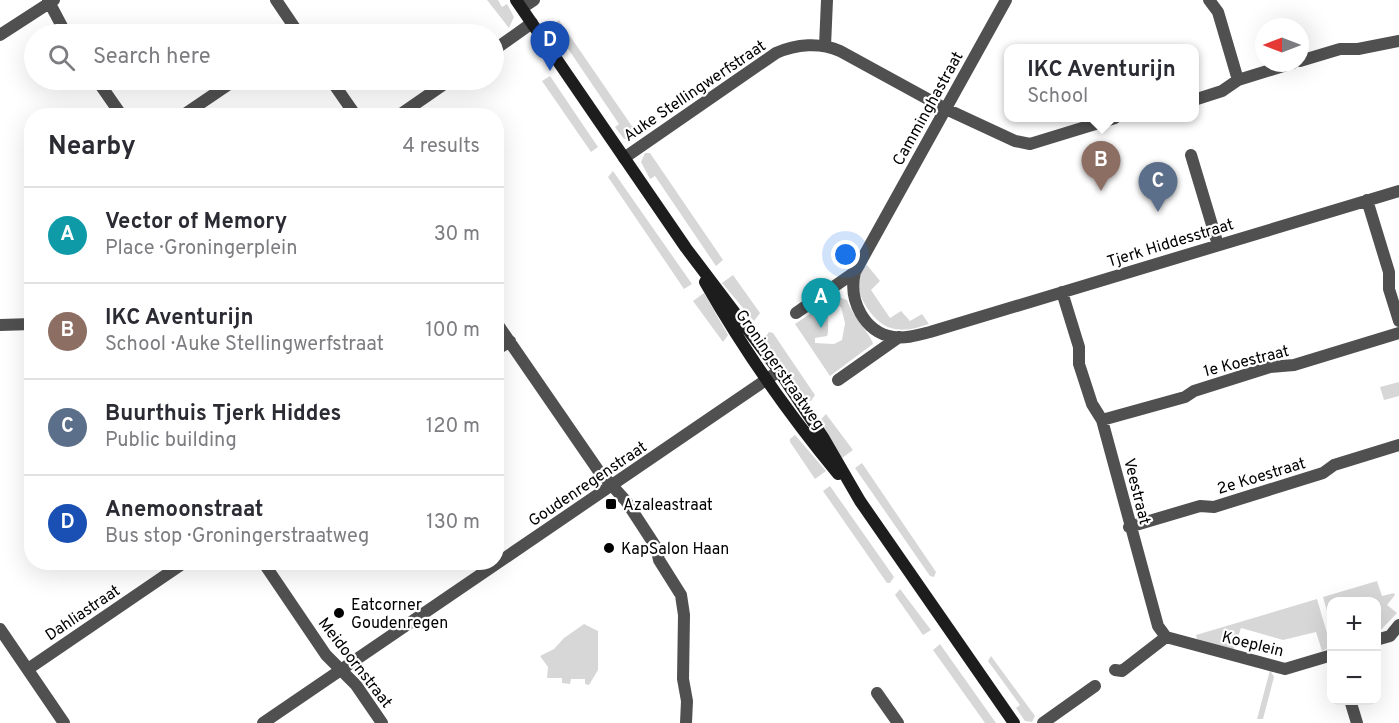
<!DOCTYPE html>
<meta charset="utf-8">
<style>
:root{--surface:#fff;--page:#f2f2f3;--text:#2b2b33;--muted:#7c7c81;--line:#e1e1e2;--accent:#000}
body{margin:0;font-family:Overpass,sans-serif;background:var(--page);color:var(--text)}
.controls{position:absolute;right:18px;bottom:18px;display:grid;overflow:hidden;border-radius:12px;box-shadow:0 6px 24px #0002}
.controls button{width:54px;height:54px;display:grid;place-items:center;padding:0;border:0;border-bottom:2px solid var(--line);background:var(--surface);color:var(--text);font:30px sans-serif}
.compass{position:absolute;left:1255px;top:18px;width:54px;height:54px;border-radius:50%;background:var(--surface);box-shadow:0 6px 24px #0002;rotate:270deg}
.you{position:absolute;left:846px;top:255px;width:21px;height:21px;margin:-15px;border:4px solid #fff;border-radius:50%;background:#1a73e8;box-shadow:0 0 0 9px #1a73e833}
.badge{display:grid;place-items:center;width:39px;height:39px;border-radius:50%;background:var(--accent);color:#fff;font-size:20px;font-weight:700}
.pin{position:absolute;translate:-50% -50px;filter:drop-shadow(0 2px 3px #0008)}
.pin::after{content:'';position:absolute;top:32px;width:21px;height:18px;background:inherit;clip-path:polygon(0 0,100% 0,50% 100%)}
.popup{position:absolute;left:1004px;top:44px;width:195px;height:78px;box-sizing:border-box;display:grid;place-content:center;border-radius:12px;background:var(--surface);filter:drop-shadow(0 2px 4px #0005);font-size:20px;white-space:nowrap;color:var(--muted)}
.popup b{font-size:22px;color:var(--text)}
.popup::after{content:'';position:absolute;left:50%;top:100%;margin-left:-12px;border:12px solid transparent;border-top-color:var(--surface)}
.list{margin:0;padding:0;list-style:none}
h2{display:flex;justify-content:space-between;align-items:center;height:78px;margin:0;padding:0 24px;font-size:26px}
h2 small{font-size:20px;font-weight:400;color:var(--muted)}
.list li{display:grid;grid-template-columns:39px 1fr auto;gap:18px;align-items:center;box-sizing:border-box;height:96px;padding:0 24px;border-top:2px solid var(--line)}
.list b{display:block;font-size:22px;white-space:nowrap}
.list p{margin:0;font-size:20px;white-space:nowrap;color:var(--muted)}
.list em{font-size:20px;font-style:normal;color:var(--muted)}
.icon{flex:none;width:33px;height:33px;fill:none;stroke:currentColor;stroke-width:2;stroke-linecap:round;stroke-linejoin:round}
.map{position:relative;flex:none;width:1399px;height:723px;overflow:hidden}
.search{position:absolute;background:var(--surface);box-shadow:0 6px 24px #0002;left:24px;top:24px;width:480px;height:66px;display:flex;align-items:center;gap:15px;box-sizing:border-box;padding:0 21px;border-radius:33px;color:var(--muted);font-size:22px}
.panel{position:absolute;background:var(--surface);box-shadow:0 6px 24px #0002;left:24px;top:108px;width:480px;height:462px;border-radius:24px}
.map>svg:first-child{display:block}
.green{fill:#d7d7d7;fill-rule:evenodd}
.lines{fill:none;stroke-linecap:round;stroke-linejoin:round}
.minor{stroke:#505050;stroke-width:12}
.tertiary{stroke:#505050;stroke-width:12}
.secondary{stroke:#1d1d1d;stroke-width:12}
.poi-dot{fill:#000;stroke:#fff;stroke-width:2}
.labels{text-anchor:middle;stroke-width:4.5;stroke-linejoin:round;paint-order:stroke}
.street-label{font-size:16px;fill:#000;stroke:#fff}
.poi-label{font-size:16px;fill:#000;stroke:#fff;text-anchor:start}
</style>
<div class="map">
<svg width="1399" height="723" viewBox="0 0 1399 723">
<rect width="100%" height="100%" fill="#fff"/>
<!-- green -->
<path class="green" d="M487 0H498L502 7 507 4 514 17 509 28Z
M559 20 638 135V138L624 139 615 127 619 124 552 25Z
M550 76 598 147 591 152 542 81Z
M645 153H650L723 260 716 266 655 176 650 179 641 162Z
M613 171 692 284 684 289 608 177Z
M867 265 880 281 871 290 890 318 901 311 910 321 922 314 929 324C917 328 904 332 891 328 868 321 845 278 867 265Z
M733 275 760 313 754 321 722 283Z
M704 293 728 335 723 342 693 301Z
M836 296 847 300C852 316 872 336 873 344L830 376 795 324ZM837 305 841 307 845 323 842 340 834 344 815 343V338L827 336C831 324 822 313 837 305Z
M769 332 773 333 815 395 811 401 807 400 764 339Z
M1399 382V396L1384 400 1380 387Z
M826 414 853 450 842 458 820 420Z
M795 435 826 471 815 479 790 442V439Z
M862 463 936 572 934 577 930 576 855 468Z
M830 486 894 577 890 583H887L823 491Z
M1377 581 1382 596 1394 593 1395 595 1387 605 1397 613 1377 634 1376 602H1332L1331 625 1323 597Z
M900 589 931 630 923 635 895 595Z
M1317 599 1331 647 1322 651 1316 632 1283 640 1241 628 1233 651 1197 639 1196 635Z
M584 624 598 631V670L589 685 585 684V679H571L570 684 562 683V678H547L548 667 540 656 554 649 564 638Z
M940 644 996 723H985L933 650Z
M991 656 1035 716 1032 722 1025 721 1016 708 1020 705 988 661Z
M1270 670 1274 677 1263 719H1257Z"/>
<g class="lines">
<!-- minor -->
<path class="minor" d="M48 0 66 34
M276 0 299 34
M1006 0 855 272C848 300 864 332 893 337 906 339 918 335 930 332L1399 191
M1209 0 1218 12 1238 80
M522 8 534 0
M0 35 54 0
M825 46 827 0
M494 50 532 23
M1300 61 1340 49H1358L1399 41
M97 80 122 116
M331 80 356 116
M1194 100 1222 91 1238 80 1293 63
M182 116 235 80
M398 116 450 80
M1191 155 1218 245
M624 158 776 53C796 44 820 42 840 51L946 109 1015 141 1030 144 1115 118
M1367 200 1389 272V289L1399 321
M1062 292 1079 347V364L1092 404 1102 420 1158 626 1166 637 1122 671 1115 670
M796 313 855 272
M496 322 598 470 626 501 656 547 659 560 681 595 684 615 683 679 687 701 686 723
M0 325 32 324
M496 350 510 341
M838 380 899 337
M1102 420 1185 397 1194 391 1270 367 1294 365 1399 333
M1129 527 1200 506 1214 507 1323 473 1334 465 1399 445
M263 562 326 655 356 685 382 723
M0 629 64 723
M1166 637 1285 669 1332 655
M1376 640 1390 636 1399 625
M28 669 185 562
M877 693 898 723
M1350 700 1357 723
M1043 723 1095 686"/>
<!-- tertiary -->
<path class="tertiary" d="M263 723 779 371"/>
<!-- secondary -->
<path class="secondary" d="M516 0 686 248 779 371 823 437 860 501 1014 723
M705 282C744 351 788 413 838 474"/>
</g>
<!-- markers -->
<g class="poi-dot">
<rect x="605" y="498" width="12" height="12" rx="3"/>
<circle cx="609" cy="548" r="6"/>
<circle cx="339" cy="613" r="6"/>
</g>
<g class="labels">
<!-- street labels -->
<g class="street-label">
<text transform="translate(694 90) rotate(-34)" y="6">Auke Stellingwerfstraat</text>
<text transform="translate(927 108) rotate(-61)" y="6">Camminghastraat</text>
<text transform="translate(1170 242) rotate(-17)" y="6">Tjerk Hiddesstraat</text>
<text transform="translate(1246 360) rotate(-14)" y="6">1e Koestraat</text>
<text transform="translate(781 369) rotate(55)" y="6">Groningerstraatweg</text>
<text transform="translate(1261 475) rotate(-17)" y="6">2e Koestraat</text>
<text transform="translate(587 483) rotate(-34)" y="6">Goudenregenstraat</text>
<text transform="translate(1138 491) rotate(76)" y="6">Veestraat</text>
<text transform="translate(82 612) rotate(-34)" y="6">Dahliastraat</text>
<text transform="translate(1253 643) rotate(14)" y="6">Koeplein</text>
<text transform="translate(356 662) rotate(52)" y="6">Meidoornstraat</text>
</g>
<!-- poi labels -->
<g class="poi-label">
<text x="623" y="510">Azaleastraat</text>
<text x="621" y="554">KapSalon Haan</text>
<text x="351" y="610">Eatcorner<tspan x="351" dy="18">Goudenregen</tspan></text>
</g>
</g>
</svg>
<div class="controls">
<button>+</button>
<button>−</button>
</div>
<svg class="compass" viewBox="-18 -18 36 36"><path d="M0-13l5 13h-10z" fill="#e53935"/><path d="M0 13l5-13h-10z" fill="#7c7c81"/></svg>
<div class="you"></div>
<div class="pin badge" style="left:821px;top:328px;background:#0f9aa8">A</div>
<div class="pin badge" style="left:1101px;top:191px;background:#8d6e63">B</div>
<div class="popup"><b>IKC Aventurijn</b>School</div>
<div class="pin badge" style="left:1158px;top:212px;background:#5c6f8a">C</div>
<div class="pin badge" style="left:550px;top:71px;background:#1a4fb4">D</div>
<div class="search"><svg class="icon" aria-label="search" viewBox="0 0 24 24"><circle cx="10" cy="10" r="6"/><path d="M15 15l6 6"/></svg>Search here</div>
<section class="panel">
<h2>Nearby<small>4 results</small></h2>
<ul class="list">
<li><span class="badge" style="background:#0f9aa8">A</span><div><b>Vector of Memory</b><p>Place · Groningerplein</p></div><em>30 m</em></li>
<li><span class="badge" style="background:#8d6e63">B</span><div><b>IKC Aventurijn</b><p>School · Auke Stellingwerfstraat</p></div><em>100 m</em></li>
<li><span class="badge" style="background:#5c6f8a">C</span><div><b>Buurthuis Tjerk Hiddes</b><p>Public building</p></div><em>120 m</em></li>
<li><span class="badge" style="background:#1a4fb4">D</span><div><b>Anemoonstraat</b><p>Bus stop · Groningerstraatweg</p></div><em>130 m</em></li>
</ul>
</section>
</div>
